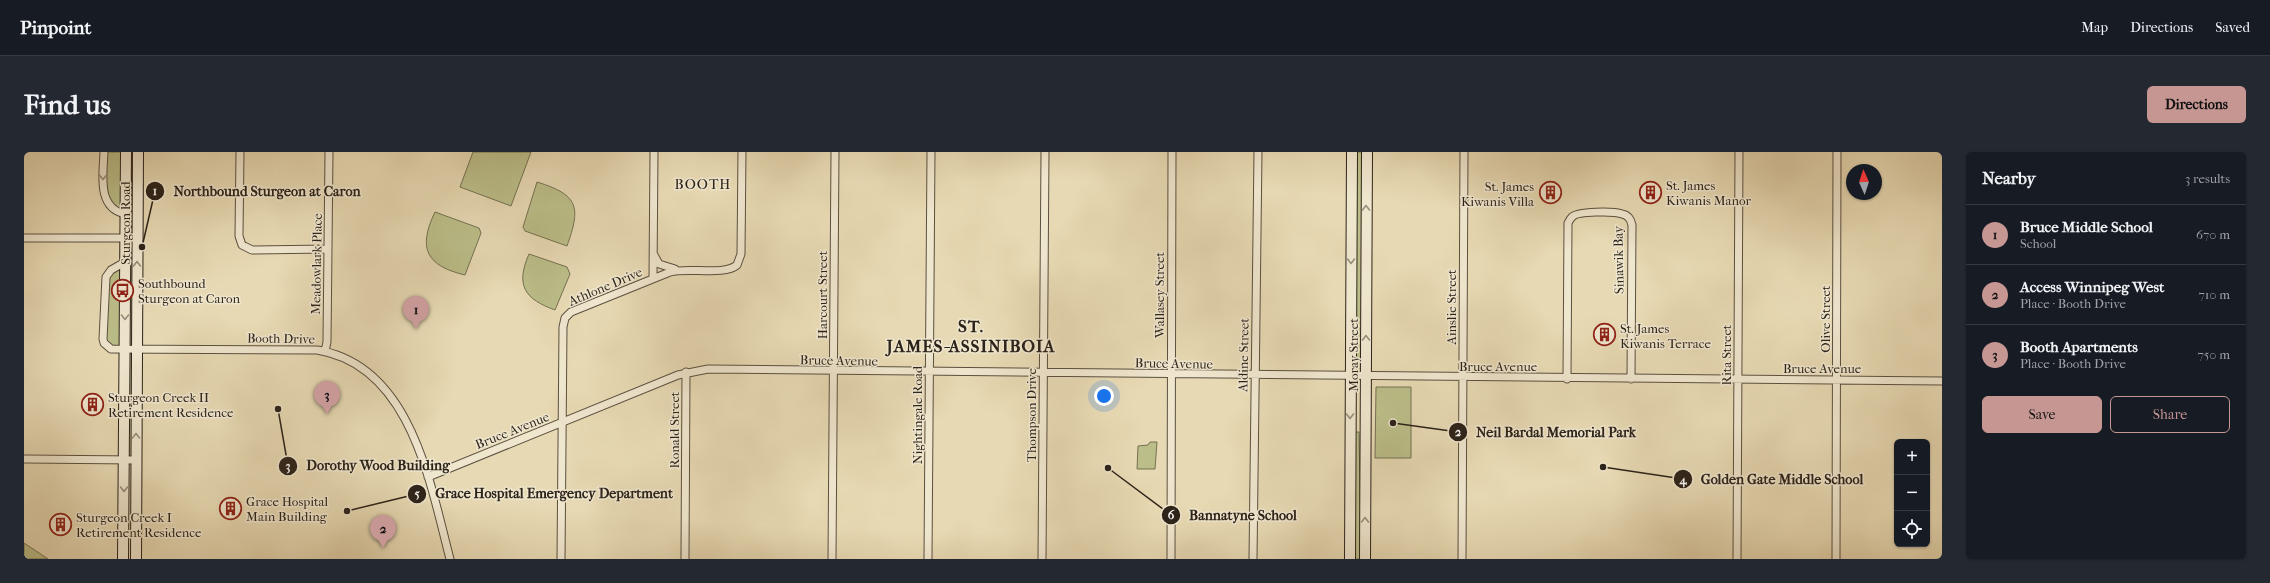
<!DOCTYPE html>
<meta charset="utf-8">
<style>
:root{--surface:#171b24;--page:#242831;--text:#f1f3f6;--muted:#9ea1a6;--line:#363941;--accent:#c59692}
body{margin:0;font-family:"IM FELL French Canon",serif;background:var(--page);color:var(--text)}
.controls{position:absolute;right:12px;bottom:12px;display:grid;overflow:hidden;border-radius:6px;box-shadow:0 1px 3px #0004}
.controls button{width:36px;height:36px;display:grid;place-items:center;padding:0;border:0;border-bottom:1px solid var(--line);background:var(--surface);color:var(--text);font:20px sans-serif}
.compass{position:absolute;left:1822px;top:12px;width:36px;height:36px;border-radius:50%;background:var(--surface);box-shadow:0 1px 3px #0004;rotate:357deg}
.you{position:absolute;left:1080px;top:244px;width:14px;height:14px;margin:-10px;border:3px solid #fff;border-radius:50%;background:#1a73e8;box-shadow:0 0 0 6px #1a73e833}
.badge{display:grid;place-items:center;width:26px;height:26px;border-radius:50%;background:var(--accent);color:#111;font-size:13px;font-weight:700}
.pin{position:absolute;translate:-50% -33px;filter:drop-shadow(0 1px 2px #0008)}
.pin::after{content:'';position:absolute;top:21px;width:14px;height:12px;background:inherit;clip-path:polygon(0 0,100% 0,50% 100%)}
.list{margin:0;padding:0;list-style:none}
h2{display:flex;justify-content:space-between;align-items:center;height:52px;margin:0;padding:0 16px;font-size:17px}
h2 small{font-size:13px;font-weight:400;color:var(--muted)}
.list li{display:grid;grid-template-columns:26px 1fr auto;gap:12px;align-items:center;box-sizing:border-box;height:60px;padding:0 16px;border-top:1px solid var(--line)}
.list b{display:block;font-size:15px;white-space:nowrap}
.list p{margin:0;font-size:13px;white-space:nowrap;color:var(--muted)}
.list em{font-size:13px;font-style:normal;color:var(--muted)}
.actions{display:flex;gap:8px;padding:12px 16px}
.actions a{flex:1;padding:9px 0;border:1px solid var(--accent);border-radius:6px;text-align:center;font-size:14px;color:var(--accent)}
.actions .main{background:var(--accent);color:#111}
.icon{flex:none;width:22px;height:22px;fill:none;stroke:currentColor;stroke-width:2;stroke-linecap:round;stroke-linejoin:round}
.map{position:relative;flex:none;width:1918px;height:407px;overflow:hidden;border-radius:6px}
header{display:flex;align-items:center;gap:24px;box-sizing:border-box;height:56px;padding:0 20px;background:var(--surface);border-bottom:1px solid var(--line)}
header strong{font-size:19px}
nav{display:flex;gap:22px;margin-inline-start:auto;font-size:14px}
.intro{display:flex;align-items:center;justify-content:space-between;box-sizing:border-box;height:96px;padding:0 24px}
h1{margin:0;font-size:28px}
.button{padding:10px 18px;border-radius:6px;background:var(--accent);color:#111;font-size:14px;font-weight:700}
main{display:flex;gap:24px;padding:0 24px}
aside{flex:1;background:var(--surface);border-radius:6px;box-shadow:0 1px 3px #0004}
.map>svg:first-child{display:block}
.green{fill:#bbbe89;stroke:#747052}
.lines{fill:none;stroke-linecap:round;stroke-linejoin:round}
.minor-casing{stroke:#5b5040;stroke-width:9}
.secondary-casing{stroke:#2c231a;stroke-width:12}
.minor{stroke:#efe6ce;stroke-width:7}
.secondary{stroke:#efe6ce;stroke-width:10}
.oneway{stroke:#978e7d}
.labels{text-anchor:middle;stroke-width:3;stroke-linejoin:round;paint-order:stroke}
.poi-label{font-size:13px;fill:#2c231a;stroke:#efe6ce;text-anchor:start}
.street-label{font-size:13px;fill:#2c231a;stroke:#efe6ce}
.neighbourhood-label{font-size:14px;letter-spacing:1px;fill:#2c231a;stroke:#efe6ce}
.district-label{font-size:17px;font-weight:bold;letter-spacing:1px;fill:#2c231a;stroke:#efe6ce}
.leader{fill:none;stroke:#2c231a;stroke-width:1.5}
.callout-dot{fill:#2c231a;stroke:#efe6ce;stroke-width:1.5}
.mark-label{font-size:12px;text-anchor:middle;font-weight:bold;fill:#fff}
.callout-label{font-size:14px;text-anchor:middle;font-weight:bold;fill:#2c231a;stroke:#efe6ce;stroke-width:3;stroke-linejoin:round;paint-order:stroke}
</style>
<header>
<strong>Pinpoint</strong>
<nav><a>Map</a><a>Directions</a><a>Saved</a></nav>
</header>
<div class="intro"><h1>Find us</h1><a class="button">Directions</a></div>
<main>
<div class="map">
<svg width="1918" height="407" viewBox="0 0 1918 407">
<rect width="100%" height="100%" fill="#e7d9b3"/>
<filter id="stains"><feTurbulence type="fractalNoise" baseFrequency=".005" numOctaves="4"/><feColorMatrix values="0 0 0 0 .2 0 0 0 0 .09 0 0 0 0 .02 0 0 0 .5 -.17"/></filter>
<radialGradient id="worn" r=".72"><stop offset=".6" stop-color="#630" stop-opacity="0"/><stop offset="1" stop-color="#630" stop-opacity=".3"/></radialGradient>
<!-- green -->
<path class="green" d="M80 0H114L112 308H100V198L80 191 82 125 101 110V62L81 49Z
M449 0H507L487 54 436 35Z
M1328 0H1343L1342 225H1327Z
M513 30C555 43 557 55 543 94L501 79 499 75Z
M411 60 455 76 457 81 441 123C403 114 393 97 411 60Z
M505 102 543 115 546 122 531 158C501 147 491 134 505 102Z
M1352 235H1387V306H1351Z
M1331 280H1335L1337 407H1331Z
M1126 290H1133L1131 317H1113L1114 294 1124 293Z
M0 391 24 407H0Z"/>
<g class="lines">
<defs>
<path id="minor" d="M80 0C79 23 73 56 101 62
M216 0 215 84 218 93 228 98 304 97
M0 86H114
M630 103 635 112 651 117
M101 110 87 118 82 125 79 187 80 191 87 197 293 198C387 213 406 331 426 407
M629 126 630 0
M301 199 303 190 305 0
M1543 227 1544 71C1545 69 1546 67 1548 65 1553 59 1590 59 1598 62 1604 63 1607 68 1608 73L1607 227
M0 307 112 308
M404 325 654 223 684 217 1918 229
M537 407 539 175 541 166 547 160 646 120C665 115 700 124 713 113L717 102 718 0
M661 407 662 220
M808 407 811 0
M904 407 907 0
M1018 407 1021 0
M1147 407 1148 0
M1229 407 1234 0
M1438 407 1440 0
M1713 407 1715 0
M1812 407 1813 0"/>
<path id="secondary" d="M99 407 102 0
M112 407 114 0
M1326 407 1328 0
M1341 407 1343 0"/>
</defs>
<!-- minor casing -->
<use href="#minor" class="minor-casing"/>
<!-- secondary casing -->
<use href="#secondary" class="secondary-casing"/>
<!-- minor -->
<use href="#minor" class="minor"/>
<!-- secondary -->
<use href="#secondary" class="secondary"/>
</g>
<!-- one-way arrows -->
<defs><path id="oneway-chevron" d="M-2-3.5L2.5 0L-2 3.5" fill="none" stroke-width="1.6" stroke-linecap="round" stroke-linejoin="round"/></defs>
<g class="oneway">
<use href="#oneway-chevron" transform="translate(79 25) rotate(90)"/>
<use href="#oneway-chevron" transform="translate(1342 56) rotate(-90)"/>
<use href="#oneway-chevron" transform="translate(1327 109) rotate(90)"/>
<use href="#oneway-chevron" transform="translate(113 112) rotate(-90)"/>
<use href="#oneway-chevron" transform="translate(101 165) rotate(90)"/>
<use href="#oneway-chevron" transform="translate(1342 186) rotate(-91)"/>
<use href="#oneway-chevron" transform="translate(1326 264) rotate(90)"/>
<use href="#oneway-chevron" transform="translate(112 284) rotate(-90)"/>
<use href="#oneway-chevron" transform="translate(100 337) rotate(90)"/>
<use href="#oneway-chevron" transform="translate(1341 368) rotate(-90)"/>
</g>
<!-- icons -->
<defs>
<symbol id="building-ring" viewBox="-11 -11 22 22"><circle r="9.5" fill="#efe6ce" stroke="#8f2418" stroke-width="1.5"/><path d="M-4-6H4V6H1V3H-1V6H-4ZM-2.5-4.3h1.7v1.8h-1.7ZM.8-4.3h1.7v1.8H.8ZM-2.5-1h1.7V.8h-1.7ZM.8-1h1.7V.8H.8Z" fill="#8f2418"/></symbol>
<symbol id="bus-ring" viewBox="-11 -11 22 22"><circle r="9.5" fill="#efe6ce" stroke="#8f2418" stroke-width="1.5"/><path d="M-5-6H5V4H4V6H2V4H-2V6H-4V4H-5ZM-3.5-4V0h7V-4ZM-3.5 1.2v1.5H-2V1.2ZM2 1.2v1.5H3.5V1.2Z" fill="#8f2418"/></symbol>
</defs>
<g fill-rule="evenodd">
<use href="#building-ring" x="1614" y="28" width="25" height="25"/>
<use href="#building-ring" x="1514" y="28" width="25" height="25"/>
<use href="#bus-ring" x="86" y="126" width="25" height="25"/>
<use href="#building-ring" x="1568" y="170" width="25" height="25"/>
<use href="#building-ring" x="56" y="240" width="25" height="25"/>
<use href="#building-ring" x="194" y="344" width="25" height="25"/>
<use href="#building-ring" x="24" y="360" width="25" height="25"/>
</g>
<g class="labels">
<!-- poi labels -->
<g class="poi-label">
<text x="1642" y="38">St. James<tspan x="1642" dy="15">Kiwanis Manor</tspan></text>
<text x="1510" y="39" text-anchor="end">St. James<tspan x="1510" dy="15">Kiwanis Villa</tspan></text>
<text x="114" y="136">Southbound<tspan x="114" dy="15">Sturgeon at Caron</tspan></text>
<text x="1596" y="181">St. James<tspan x="1596" dy="15">Kiwanis Terrace</tspan></text>
<text x="84" y="250">Sturgeon Creek II<tspan x="84" dy="15">Retirement Residence</tspan></text>
<text x="222" y="354">Grace Hospital<tspan x="222" dy="15">Main Building</tspan></text>
<text x="52" y="370">Sturgeon Creek I<tspan x="52" dy="15">Retirement Residence</tspan></text>
</g>
<!-- street labels -->
<g class="street-label">
<text transform="translate(101 71) rotate(-90)" y="5">Sturgeon Road</text>
<text transform="translate(1594 108) rotate(-91)" y="5">Sinawik Bay</text>
<text transform="translate(292 112) rotate(-89)" y="5">Meadowlark Place</text>
<text transform="translate(581 134) rotate(-23)" y="5">Athlone Drive</text>
<text transform="translate(798 143) rotate(-90)" y="5">Harcourt Street</text>
<text transform="translate(1135 143) rotate(-90)" y="5">Wallasey Street</text>
<text transform="translate(1427 155) rotate(-90)" y="5">Ainslie Street</text>
<text transform="translate(1801 167) rotate(-90)" y="5">Olive Street</text>
<text transform="translate(257 186) rotate(1)" y="5">Booth Drive</text>
<text transform="translate(1219 203) rotate(-89)" y="5">Aldine Street</text>
<text transform="translate(1329 203) rotate(-90)" y="5">Moray Street</text>
<text transform="translate(1702 203) rotate(-90)" y="5">Rita Street</text>
<text transform="translate(815 208) rotate(1)" y="5">Bruce Avenue</text>
<text transform="translate(1150 211) rotate(1)" y="5">Bruce Avenue</text>
<text x="1474" y="219">Bruce Avenue</text>
<text x="1798" y="221">Bruce Avenue</text>
<text transform="translate(893 263) rotate(-90)" y="5">Nightingale Road</text>
<text transform="translate(1007 263) rotate(-90)" y="5">Thompson Drive</text>
<text transform="translate(488 278) rotate(-22)" y="5">Bruce Avenue</text>
<text transform="translate(650 278) rotate(-90)" y="5">Ronald Street</text>
</g>
<!-- neighbourhood labels -->
<g class="neighbourhood-label">
<text x="679" y="37">BOOTH</text>
</g>
<!-- district labels -->
<g class="district-label">
<text x="947" y="180">ST.<tspan x="947" dy="20">JAMES-ASSINIBOIA</tspan></text>
</g>
</g>
<!-- callouts -->
<path class="leader" d="M118 95L131 39M1369 271L1434 280M254 257L264 314M1579 315L1659 327M323 359L393 342M1084 316L1147 363"/>
<g class="callout-dot">
<circle cx="118" cy="95" r="4"/>
<circle cx="1369" cy="271" r="4"/>
<circle cx="254" cy="257" r="4"/>
<circle cx="1579" cy="315" r="4"/>
<circle cx="323" cy="359" r="4"/>
<circle cx="1084" cy="316" r="4"/>
<circle cx="131" cy="39" r="10"/>
<circle cx="1434" cy="280" r="10"/>
<circle cx="264" cy="314" r="10"/>
<circle cx="1659" cy="327" r="10"/>
<circle cx="393" cy="342" r="10"/>
<circle cx="1147" cy="363" r="10"/>
</g>
<g class="mark-label">
<text x="131" y="43">1</text>
<text x="1434" y="284">2</text>
<text x="264" y="318">3</text>
<text x="1659" y="332">4</text>
<text x="393" y="346">5</text>
<text x="1147" y="367">6</text>
</g>
<g class="callout-label">
<text x="243" y="44">Northbound Sturgeon at Caron</text>
<text x="1532" y="285">Neil Bardal Memorial Park</text>
<text x="354" y="318">Dorothy Wood Building</text>
<text x="1758" y="332">Golden Gate Middle School</text>
<text x="530" y="346">Grace Hospital Emergency Department</text>
<text x="1219" y="368">Bannatyne School</text>
</g>
<rect width="100%" height="100%" filter="url(#stains)"/>
<rect width="100%" height="100%" fill="url(#worn)"/>
</svg>
<div class="controls">
<button>+</button>
<button>−</button>
<button><svg class="icon" aria-label="locate" viewBox="0 0 24 24"><circle cx="12" cy="12" r="6"/><path d="M12 2v4M12 18v4M2 12h4M18 12h4"/></svg></button>
</div>
<svg class="compass" viewBox="-18 -18 36 36"><path d="M0-13l5 13h-10z" fill="#e53935"/><path d="M0 13l5-13h-10z" fill="#9ea1a6"/></svg>
<div class="you"></div>
<div class="pin badge" style="left:392px;top:177px">1</div>
<div class="pin badge" style="left:359px;top:396px">2</div>
<div class="pin badge" style="left:303px;top:262px">3</div>
</div>
<aside>
<h2>Nearby<small>3 results</small></h2>
<ul class="list">
<li><span class="badge">1</span><div><b>Bruce Middle School</b><p>School</p></div><em>670 m</em></li>
<li><span class="badge">2</span><div><b>Access Winnipeg West</b><p>Place · Booth Drive</p></div><em>710 m</em></li>
<li><span class="badge">3</span><div><b>Booth Apartments</b><p>Place · Booth Drive</p></div><em>750 m</em></li>
</ul>
<div class="actions"><a class="main">Save</a><a>Share</a></div>
</aside>
</main>
